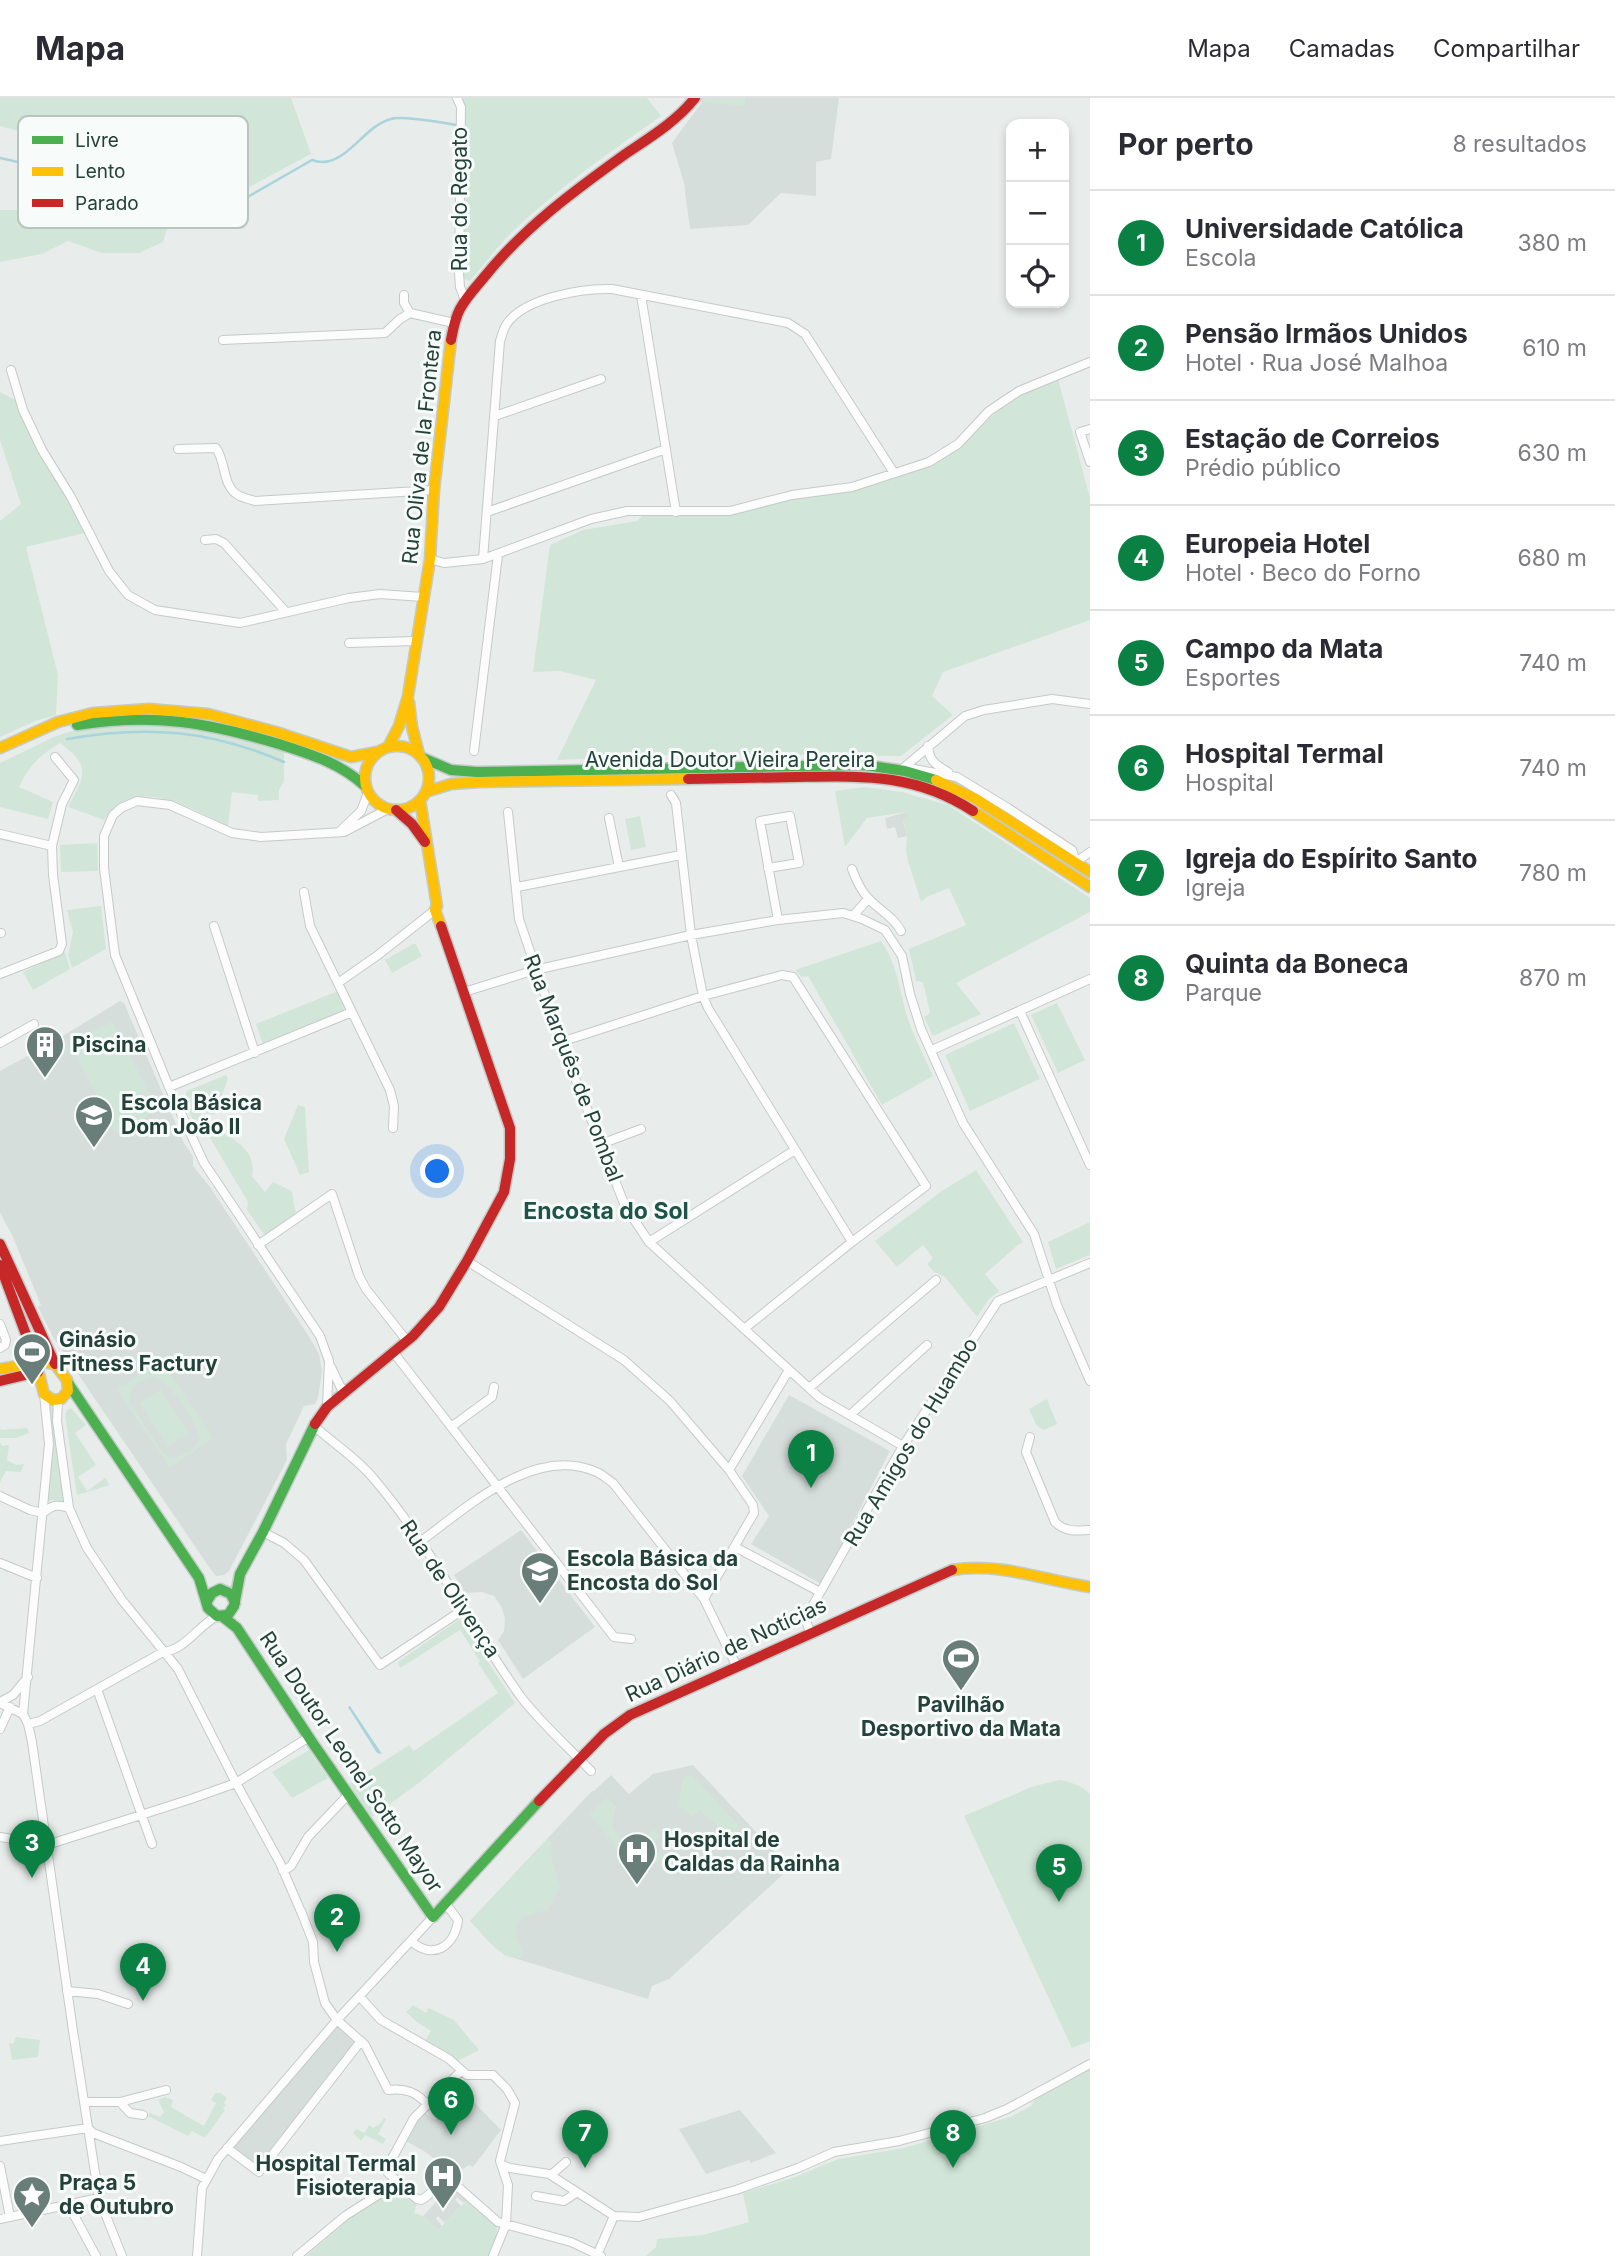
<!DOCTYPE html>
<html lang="pt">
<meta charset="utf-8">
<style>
:root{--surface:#fff;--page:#f2f2f3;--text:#2b2b33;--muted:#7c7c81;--line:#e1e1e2;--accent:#0b8043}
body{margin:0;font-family:Inter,sans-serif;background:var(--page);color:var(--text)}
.controls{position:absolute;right:21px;top:21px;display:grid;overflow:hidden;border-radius:14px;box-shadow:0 4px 10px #0003}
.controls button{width:63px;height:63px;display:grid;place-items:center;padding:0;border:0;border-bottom:2px solid var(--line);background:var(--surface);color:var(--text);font:35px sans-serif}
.you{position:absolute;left:438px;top:1074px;width:24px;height:24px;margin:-18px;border:5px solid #fff;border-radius:50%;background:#1a73e8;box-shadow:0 0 0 10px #1a73e833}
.badge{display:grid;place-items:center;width:46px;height:46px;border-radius:50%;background:var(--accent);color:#fff;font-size:23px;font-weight:700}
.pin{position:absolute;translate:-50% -58px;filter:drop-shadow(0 2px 4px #0008)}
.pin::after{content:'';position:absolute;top:37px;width:24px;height:21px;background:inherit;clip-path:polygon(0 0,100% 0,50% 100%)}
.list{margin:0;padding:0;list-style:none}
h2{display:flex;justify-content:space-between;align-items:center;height:91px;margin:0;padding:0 28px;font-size:30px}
h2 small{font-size:23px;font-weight:400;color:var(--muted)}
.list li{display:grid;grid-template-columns:46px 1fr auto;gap:21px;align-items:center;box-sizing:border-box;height:105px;padding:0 28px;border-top:2px solid var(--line)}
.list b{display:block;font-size:26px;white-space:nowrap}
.list p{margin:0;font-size:23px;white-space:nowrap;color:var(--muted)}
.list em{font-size:23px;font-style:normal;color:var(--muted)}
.icon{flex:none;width:38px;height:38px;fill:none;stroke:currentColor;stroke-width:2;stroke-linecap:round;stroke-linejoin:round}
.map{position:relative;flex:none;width:1090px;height:2158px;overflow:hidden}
header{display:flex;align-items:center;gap:42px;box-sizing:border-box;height:98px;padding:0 35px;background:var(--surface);border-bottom:2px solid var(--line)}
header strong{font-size:33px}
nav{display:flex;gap:38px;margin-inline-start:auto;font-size:24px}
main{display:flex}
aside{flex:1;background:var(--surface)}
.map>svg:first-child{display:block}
.built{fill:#d6dedb}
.green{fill:#d1e6d8;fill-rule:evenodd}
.water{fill:#a9d4db}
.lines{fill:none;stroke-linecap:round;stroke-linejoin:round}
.stream{stroke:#a9d4db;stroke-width:2.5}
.street-casing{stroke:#c5cac8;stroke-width:10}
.fast-casing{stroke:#c3cbc8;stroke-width:13}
.slow-casing{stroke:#c3cbc8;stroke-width:13}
.jam-casing{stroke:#c3cbc8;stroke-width:13}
.street{stroke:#fcfcfc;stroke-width:8}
.fast{stroke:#4caf50;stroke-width:10}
.slow{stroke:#ffc107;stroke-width:10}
.jam{stroke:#c62828;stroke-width:10}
.labels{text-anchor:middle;stroke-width:6;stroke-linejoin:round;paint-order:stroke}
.street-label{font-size:21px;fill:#24423a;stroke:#f7fbf9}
.poi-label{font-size:21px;font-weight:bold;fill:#24423a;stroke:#f7fbf9;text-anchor:start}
.neighbourhood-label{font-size:23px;font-weight:bold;fill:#1f5548;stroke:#f7fbf9}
.key{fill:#f7fbf9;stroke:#b8c4c0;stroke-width:2}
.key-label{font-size:19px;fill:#24423a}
</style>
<header>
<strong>Mapa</strong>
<nav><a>Mapa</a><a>Camadas</a><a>Compartilhar</a></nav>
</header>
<main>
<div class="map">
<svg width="1090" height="2158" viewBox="0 0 1090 2158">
<rect width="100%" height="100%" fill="#e8edeb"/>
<!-- built -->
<path class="built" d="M682 0H839L831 61 816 64V98L781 95 748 127 690 131 684 85 672 45 702 4Z
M907 714 909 720 903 722 907 738 898 740 895 729 887 731 885 720Z
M120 903 124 905 184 1045 193 1058V1068L210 1089 308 1237 319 1256 322 1273 318 1300 315 1306 304 1308 286 1346 287 1362 229 1473 224 1477 216 1478 211 1472 53 1239 38 1209 41 1207 12 1137 0 1115V973L48 947Z
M789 1297 890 1353 821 1486 751 1446 769 1418 742 1378Z
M521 1432 595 1529 523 1581 498 1542 504 1533 505 1520 501 1508 494 1498 482 1494 465 1495 454 1477Z
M693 1667 790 1770 669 1881 652 1888 648 1901 504 1857 470 1823 592 1693H594L611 1677 629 1696 653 1676Z
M337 1925 358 1944 259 2071 230 2049Z
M465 1995 501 2032 473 2069 469 2067 455 2076 424 2053 402 2041 412 2022 424 2014 435 2022Z
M740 2012 776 2055 751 2065 749 2062 706 2076 679 2031Z
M452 2087 467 2102 464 2105 457 2099 455 2102 461 2108 445 2125 438 2118 436 2121 442 2128 438 2132 423 2118Z"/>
<!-- green -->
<path class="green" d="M0 0H291L311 56 242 93 214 92 203 111 178 89 133 69 61 44 0 28Z
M461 0H647L661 18C610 54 558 90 512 134 497 149 484 167 470 183L462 180 464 6Z
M703 0H745V8L703 4Z
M160 103 174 109 163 144 139 155H102L68 143 42 156 0 164V112H22L79 120Z
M1058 281 1090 400V522L943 574 932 598 953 617 901 658 687 656 557 662 596 582 560 573 533 574 550 447 583 432 637 423 643 417 731 416 792 401 852 393 934 366 960 349 993 317 1021 296Z
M0 294 21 305 89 434 26 449 58 577 56 617 35 623 0 639V423L21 406 0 342Z
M139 626C192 626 235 638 284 654V683L279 692V702L258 703V697L232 694 228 728C189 710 135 675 104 722L68 709C86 676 91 668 60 645 40 657 29 668 19 689L53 704 48 721 0 709V665L56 638 73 633Z
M865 689 902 694 948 707 1090 800V814L956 885 981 916 933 938 924 919 930 915 923 884 916 883 909 851 966 827 949 790 927 799 921 804 908 763 906 753 907 738 903 721 909 720 907 714 867 720 845 749 835 693Z
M640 718 646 749 631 752 625 721Z
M97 745 98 773 61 774 60 747Z
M101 808 106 851 72 870 68 857 73 834 67 812Z
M881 843C899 868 900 899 910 927 917 944 925 961 933 978L882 1007 808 878 802 879 795 872Z
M415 845 422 858 392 875 385 862Z
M65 854 70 871 33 892 23 874Z
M338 893 345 909 343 914 266 947 262 944 256 926Z
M1057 905 1085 962 1058 975 1031 917Z
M112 924 158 1012 116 1035 70 945Z
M1014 925 1040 981 970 1013 945 957Z
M226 977 228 981 214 1017 201 1013 202 1026C224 1036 258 1047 252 1078L265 1094 273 1084 292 1093 296 1117 266 1137 264 1136 247 1112 248 1104 204 1030 196 1028 184 1003 187 993Z
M298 1007 305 1009 309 1074 300 1077 284 1041Z
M976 1072 1023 1144 1018 1147 985 1176 999 1193 989 1201 977 1219 945 1179 934 1174 927 1166 933 1160 923 1147 897 1169 875 1143 942 1093Z
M1090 1124V1157L1056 1171 1048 1144Z
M161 1263 213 1340 170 1369 117 1292ZM155 1279C173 1288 196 1321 200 1341L193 1352 173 1361 163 1356 130 1305 131 1292 140 1283Z
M160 1292 189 1335 168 1348 140 1305Z
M1047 1301 1057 1326 1044 1332 1037 1328 1029 1311Z
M46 1307 53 1309 64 1404 52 1402 47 1404Z
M71 1310 86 1327 75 1335 96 1367 78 1379 87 1393 105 1380 110 1387 77 1397 65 1317 67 1312Z
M0 1329 1 1332 27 1330 29 1335 16 1340H0Z
M0 1344 2 1348 9 1347 7 1362 16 1367 24 1366 21 1374 6 1373 0 1384Z
M460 1521 515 1605 420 1684 372 1719 349 1686 409 1647 414 1653 498 1595 478 1565 480 1563 460 1532 400 1570 398 1564Z
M309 1652 328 1680 292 1700 272 1674Z
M692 1677 741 1730 731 1740 700 1712 692 1719 679 1707 682 1684 686 1678Z
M1059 1682C1071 1684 1081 1687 1090 1696V1943L1072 1950 964 1718 1031 1689Z
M607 1700 616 1709 611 1727 620 1740 641 1742 654 1732 660 1738 650 1747 663 1759 657 1765 651 1759H642L632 1763 589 1717Z
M548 1740 552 1746 551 1759 560 1789 548 1812C535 1814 511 1819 516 1837 518 1845 521 1850 523 1859 502 1865 483 1836 470 1823Z
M413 1907 426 1915 429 1910 454 1922 479 1952 457 1963 425 1943 431 1933 417 1924 406 1914Z
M16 1939 40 1942 38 1959 12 1962 9 1945 13 1946Z
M1090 1966V2158H646L656 2149 657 2141 703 2137 749 2124 743 2095 795 2079 838 2061 904 2050 1010 2019 1031 2008 1041 1992Z
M215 1995H221L227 2000 224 2005 226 2007 223 2010 225 2012 205 2040 192 2033 188 2038 148 2018 150 2015 160 2019 164 2014 158 2002 165 1999 173 2002 171 2009 204 2028 216 2005 211 2002Z
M384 2020 386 2021 378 2036 386 2041 383 2046 365 2037 361 2043 353 2035 356 2031 364 2035 369 2027 373 2030 381 2025Z
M394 2087 417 2105 414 2115 423 2118 438 2132 467 2102 497 2129 496 2143 489 2158H306L350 2120 391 2093Z"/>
<!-- water -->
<path class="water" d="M350 1608 382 1656 377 1655 348 1609Z"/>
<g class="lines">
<!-- stream -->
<path class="stream" d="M0 60 169 98 171 94 192 105 213 107 237 105 312 62C344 74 362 28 391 21 403 17 442 25 457 27
M67 641C147 627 210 632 284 664"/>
<defs>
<path id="street" d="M457 0 461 9 459 175 460 189 465 202
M404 197V205L410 215
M641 197 676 414
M223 242 385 235 400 221 410 215 454 225
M11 272 23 312 42 352 71 399 109 473 128 497 155 512 240 525 349 500 380 496 423 499
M495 318 601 281
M1090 331 1080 334 1090 364
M178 351 216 350C226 363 222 388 238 397 242 400 250 401 255 403L434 392
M487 414 666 351
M205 442 216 441 224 445 286 514
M430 461 444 465 483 461 591 421 627 413H730L792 397 852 389 929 364 958 346 989 313 1019 293 1090 264
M483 461 500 243C502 238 503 232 506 227 523 200 582 190 612 191L788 225 805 236 894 375
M349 545 416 543
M928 648C929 663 936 667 948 674
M474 653 498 457
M914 671 957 679 1008 710 1072 752 1076 764 1090 754
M901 672 965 618 984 612 1052 601 1090 606
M671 697 676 705 691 837 703 898 708 910 852 1144 744 1231
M508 714 519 821 561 944 625 1108 649 1144 820 1300 903 1348
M609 720 619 769
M339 734 361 713 368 695
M0 736 52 748
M768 770 799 765 790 718 760 723 778 822
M852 771C856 782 861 793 869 801 880 813 893 818 901 833
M517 789 681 757
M304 794 310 828 352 914
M853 818 868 801
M214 828 255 955
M0 835H1
M0 876 59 853 62 846 53 777 52 748 62 706 74 682 55 659
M338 885 378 857 435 812
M464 894 535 872 691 837 778 822 843 815 862 821 885 832 902 858 910 896 921 931 963 1025 1034 1136 1057 1207 1090 1283
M1020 913 1090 1067
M561 944 703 898 782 877 793 879 926 1088 852 1144
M0 945 34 926
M932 952 1090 881
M169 989 352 914 390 992 394 1008 393 1030
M601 1046 641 1031
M649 1144 795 1052
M258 1147 332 1096 359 1178 366 1191 407 1243
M467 1163 624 1262 670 1303 729 1372 753 1407 754 1415 704 1501
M0 1226 6 1242 5 1247 0 1250
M394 1255 614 1539 631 1541
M331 1269 341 1290 348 1293
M809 1290 936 1182
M58 1302 57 1323 69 1410 87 1450 122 1502 178 1571 236 1685 280 1765 302 1816
M327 1309 329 1263 320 1238 204 1065 169 989 115 857 104 770V738L113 717 121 710 137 703 170 707 232 735 261 739 344 734 388 711
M850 1317 927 1247
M314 1328C334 1346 357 1360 374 1381 431 1448 470 1528 521 1599 542 1626 567 1648 591 1673
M451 1329 492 1299 494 1289
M1030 1339 1026 1354 1055 1424C1065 1434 1076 1433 1090 1432
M729 1372 789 1272
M0 1398 30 1412 43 1415
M43 1415C52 1407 57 1406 69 1410
M263 1434 284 1445 304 1462 380 1567 464 1511
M420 1444C466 1410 533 1348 594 1373 601 1375 607 1381 613 1385L704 1501 736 1567
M735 1449 820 1494
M0 1465 37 1480
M810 1535 806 1522 813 1507 903 1348 998 1203 1090 1165
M97 1591 152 1746
M0 1604 13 1597 28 1579
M0 1605 23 1616
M23 1616 28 1626 32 1644 73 1933 99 2100 122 2158
M23 1616 49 1346 44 1296
M28 1626 40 1623 163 1554C185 1552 198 1528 217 1518
M0 1631 10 1609
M0 1739 47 1747 191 1701 236 1685 309 1639
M283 1773 291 1768 308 1739 348 1697
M301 1813 313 1844 314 1864 325 1905 337 1922 365 1947 388 1992C406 1990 416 1994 428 2007
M411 1843C433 1863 455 1848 458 1822L446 1806
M67 1893 98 1896 128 1906
M360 1899 381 1922 449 1961 467 1977H493L507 1991 515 2005 500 2063 508 2087 506 2126 493 2158
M461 1973 414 2020 388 2068V2075L417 2101 421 2102C432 2097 438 2083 449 2081L498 2124 571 2144 601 2158
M84 2004H120L166 1992
M120 2004 130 2015 143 2017
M0 2043 88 2030 93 2035 181 2069 206 2081
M227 2050 259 2074 361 1943
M502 2067 510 2070 549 2076 614 2118 639 2119 736 2092 798 2070 834 2054 899 2043 985 2020 1007 2011 1090 1966
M0 2068 10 2119
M551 2077 566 2064
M536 2098 564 2103 576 2095
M68 2106 96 2158
M0 2121 99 2100
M598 2155 614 2118
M197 2158 202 2090 218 2061 337 1922 433 1819
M297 2158 345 2118 389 2090 395 2082"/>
<path id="fast" d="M77 627C153 615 206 624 279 646 310 656 340 665 365 688
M423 660 451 672 477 674 865 667 905 673 936 682
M68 1285 199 1480 208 1510 217 1518 228 1517 234 1508 240 1476 263 1434 315 1326
M207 1503 212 1495 220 1491 231 1496 235 1505
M223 1519 237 1530 312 1644 433 1819 539 1703"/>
<path id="slow" d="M409 604 412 629 419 656
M365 680a32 32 0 1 1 64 0a32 32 0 1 1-64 0Z
M388 649 399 628 408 598 430 461 434 392 451 242
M0 650 58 624 93 615 149 611 208 616 276 634 351 659 377 654
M936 682 976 701 1090 774
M426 694 451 686 480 684 688 681
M420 702 437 808 435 812 441 828
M973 713 1090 789
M43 1264 55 1266 67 1282 68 1293 61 1301 53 1302 44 1296 37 1268V1266Z
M0 1271 29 1266 37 1267
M952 1472C999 1464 1043 1482 1090 1489"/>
<path id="jam" d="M451 242C453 231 455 220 460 211 467 198 477 188 486 177 525 129 574 93 624 57 649 40 676 24 695 0
M688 681C724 680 760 680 796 679 862 678 915 675 973 713
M396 712 412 726 425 744
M0 1146 55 1266
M0 1167 37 1266
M0 1283 38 1274
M315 1326 327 1309 413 1238 439 1209 467 1163 504 1094 510 1061V1030L441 828
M539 1703 604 1636 630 1617 952 1472"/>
</defs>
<!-- street casing -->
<use href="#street" class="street-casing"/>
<!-- fast casing -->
<use href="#fast" class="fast-casing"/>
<!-- slow casing -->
<use href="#slow" class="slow-casing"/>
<!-- jam casing -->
<use href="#jam" class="jam-casing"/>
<!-- street -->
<use href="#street" class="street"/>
<!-- fast -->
<use href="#fast" class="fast"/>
<!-- slow -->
<use href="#slow" class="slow"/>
<!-- jam -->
<use href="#jam" class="jam"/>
</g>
<!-- icons -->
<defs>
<symbol id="building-pin" viewBox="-11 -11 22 30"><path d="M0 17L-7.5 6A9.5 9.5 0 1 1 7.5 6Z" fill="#697e78" stroke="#f7fbf9"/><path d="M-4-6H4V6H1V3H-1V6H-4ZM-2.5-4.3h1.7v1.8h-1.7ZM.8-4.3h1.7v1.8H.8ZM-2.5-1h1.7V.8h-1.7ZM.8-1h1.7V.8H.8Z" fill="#fff"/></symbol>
<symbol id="school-pin" viewBox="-11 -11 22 30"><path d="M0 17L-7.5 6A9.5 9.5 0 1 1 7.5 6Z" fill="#697e78" stroke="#f7fbf9"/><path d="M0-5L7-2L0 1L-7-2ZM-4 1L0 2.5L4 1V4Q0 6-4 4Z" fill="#fff"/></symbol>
<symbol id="stadium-pin" viewBox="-11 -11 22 30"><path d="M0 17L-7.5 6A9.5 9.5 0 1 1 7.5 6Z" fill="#697e78" stroke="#f7fbf9"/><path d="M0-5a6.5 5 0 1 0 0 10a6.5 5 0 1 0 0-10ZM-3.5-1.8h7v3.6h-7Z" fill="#fff"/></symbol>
<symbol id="hospital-pin" viewBox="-11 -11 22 30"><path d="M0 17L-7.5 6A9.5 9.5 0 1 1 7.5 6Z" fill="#697e78" stroke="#f7fbf9"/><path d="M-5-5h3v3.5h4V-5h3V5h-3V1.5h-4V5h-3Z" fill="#fff"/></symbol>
<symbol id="sight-pin" viewBox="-11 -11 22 30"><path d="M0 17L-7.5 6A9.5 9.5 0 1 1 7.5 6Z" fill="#697e78" stroke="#f7fbf9"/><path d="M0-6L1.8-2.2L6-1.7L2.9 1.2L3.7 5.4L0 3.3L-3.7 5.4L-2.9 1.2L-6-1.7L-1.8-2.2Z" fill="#fff"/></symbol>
</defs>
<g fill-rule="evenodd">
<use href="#building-pin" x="23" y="925" width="44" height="60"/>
<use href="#school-pin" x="72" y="995" width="44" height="60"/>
<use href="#stadium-pin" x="10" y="1232" width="44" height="60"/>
<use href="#school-pin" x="518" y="1451" width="44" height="60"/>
<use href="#stadium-pin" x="939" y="1538" width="44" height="60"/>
<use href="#hospital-pin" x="615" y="1732" width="44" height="60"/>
<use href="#hospital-pin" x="421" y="2056" width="44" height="60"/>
<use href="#sight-pin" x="10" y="2075" width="44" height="60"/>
</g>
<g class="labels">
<!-- street labels -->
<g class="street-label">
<text transform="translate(460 101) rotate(-90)" y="7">Rua do Regato</text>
<text transform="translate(422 349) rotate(-84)" y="7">Rua Oliva de la Frontera</text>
<text x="730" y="669">Avenida Doutor Vieira Pereira</text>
<text transform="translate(573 970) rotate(69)" y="7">Rua Marquês de Pombal</text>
<text transform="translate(911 1344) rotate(-59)" y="7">Rua Amigos do Huambo</text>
<text transform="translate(450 1491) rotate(56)" y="7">Rua de Olivença</text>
<text transform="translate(726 1552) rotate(-25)" y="7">Rua Diário de Notícias</text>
<text transform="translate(351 1664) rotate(56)" y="7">Rua Doutor Leonel Sotto Mayor</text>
</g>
<!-- poi labels -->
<g class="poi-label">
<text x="72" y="954">Piscina</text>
<text x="121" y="1012">Escola Básica<tspan x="121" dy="24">Dom João II</tspan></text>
<text x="59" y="1249">Ginásio<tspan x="59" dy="24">Fitness Factury</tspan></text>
<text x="567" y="1468">Escola Básica da<tspan x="567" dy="24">Encosta do Sol</tspan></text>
<text x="961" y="1614" text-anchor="middle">Pavilhão<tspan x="961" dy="24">Desportivo da Mata</tspan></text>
<text x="664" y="1749">Hospital de<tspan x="664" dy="24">Caldas da Rainha</tspan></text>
<text x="416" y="2073" text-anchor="end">Hospital Termal<tspan x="416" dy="24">Fisioterapia</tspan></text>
<text x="59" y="2092">Praça 5<tspan x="59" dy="24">de Outubro</tspan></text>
</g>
<!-- neighbourhood labels -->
<g class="neighbourhood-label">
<text x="606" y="1121">Encosta do Sol</text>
</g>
</g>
<!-- legend -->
<rect x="18" y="18" width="230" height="112" rx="10" class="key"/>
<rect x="32" y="38" width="31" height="8" fill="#4caf50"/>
<rect x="32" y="69" width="31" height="9" fill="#ffc107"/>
<rect x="32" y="101" width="31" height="8" fill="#c62828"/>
<g class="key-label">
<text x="75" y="49">Livre</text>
<text x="75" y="80">Lento</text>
<text x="75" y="112">Parado</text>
</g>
</svg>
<div class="controls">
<button>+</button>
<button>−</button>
<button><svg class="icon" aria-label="locate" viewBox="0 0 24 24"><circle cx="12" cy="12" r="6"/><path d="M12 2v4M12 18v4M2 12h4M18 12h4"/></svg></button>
</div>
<div class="you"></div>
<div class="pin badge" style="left:811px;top:1390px">1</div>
<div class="pin badge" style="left:337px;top:1854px">2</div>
<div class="pin badge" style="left:32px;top:1780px">3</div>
<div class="pin badge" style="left:143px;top:1903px">4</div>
<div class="pin badge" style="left:1059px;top:1804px">5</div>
<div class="pin badge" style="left:451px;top:2037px">6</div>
<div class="pin badge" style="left:585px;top:2070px">7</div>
<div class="pin badge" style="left:953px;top:2070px">8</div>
</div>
<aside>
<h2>Por perto<small>8 resultados</small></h2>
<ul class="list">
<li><span class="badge">1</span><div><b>Universidade Católica</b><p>Escola</p></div><em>380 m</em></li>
<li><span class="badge">2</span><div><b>Pensão Irmãos Unidos</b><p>Hotel · Rua José Malhoa</p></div><em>610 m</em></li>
<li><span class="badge">3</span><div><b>Estação de Correios</b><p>Prédio público</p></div><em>630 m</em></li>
<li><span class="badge">4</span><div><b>Europeia Hotel</b><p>Hotel · Beco do Forno</p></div><em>680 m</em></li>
<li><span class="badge">5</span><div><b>Campo da Mata</b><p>Esportes</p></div><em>740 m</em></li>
<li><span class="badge">6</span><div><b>Hospital Termal</b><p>Hospital</p></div><em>740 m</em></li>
<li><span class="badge">7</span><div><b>Igreja do Espírito Santo</b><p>Igreja</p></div><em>780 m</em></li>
<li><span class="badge">8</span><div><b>Quinta da Boneca</b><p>Parque</p></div><em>870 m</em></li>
</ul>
</aside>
</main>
